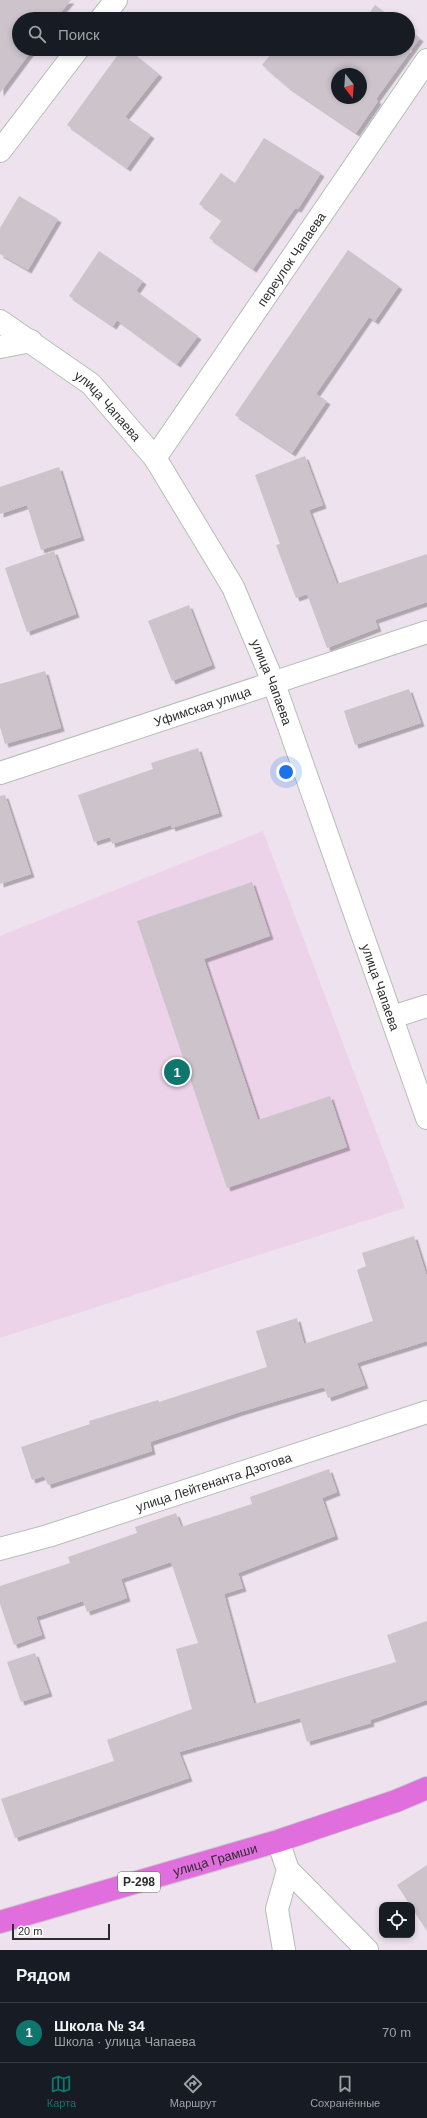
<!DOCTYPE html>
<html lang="ru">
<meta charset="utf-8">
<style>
:root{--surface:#171b24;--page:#20242c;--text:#f1f3f6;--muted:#9ea1a6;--line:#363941;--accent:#0f766e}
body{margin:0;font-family:Helvetica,sans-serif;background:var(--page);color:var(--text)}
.controls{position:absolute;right:12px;bottom:12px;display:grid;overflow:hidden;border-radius:8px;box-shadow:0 2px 6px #0003}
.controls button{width:36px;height:36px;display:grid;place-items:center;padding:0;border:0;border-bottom:1px solid var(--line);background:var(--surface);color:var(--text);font:20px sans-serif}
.compass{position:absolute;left:331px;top:68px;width:36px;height:36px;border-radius:50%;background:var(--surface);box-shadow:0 2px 6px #0003;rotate:163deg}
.scale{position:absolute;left:12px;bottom:10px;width:98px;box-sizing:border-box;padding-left:4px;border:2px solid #2d2d2d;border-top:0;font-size:11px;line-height:14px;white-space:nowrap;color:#2d2d2d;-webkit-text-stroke:3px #fff;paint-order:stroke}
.you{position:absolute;left:286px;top:772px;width:14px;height:14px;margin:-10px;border:3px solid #fff;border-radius:50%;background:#1a73e8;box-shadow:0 0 0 6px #1a73e833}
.badge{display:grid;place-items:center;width:26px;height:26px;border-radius:50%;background:var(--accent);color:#fff;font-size:13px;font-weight:700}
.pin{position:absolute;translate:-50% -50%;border:2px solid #fff;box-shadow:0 1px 4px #0006}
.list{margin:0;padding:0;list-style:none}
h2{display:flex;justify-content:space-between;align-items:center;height:52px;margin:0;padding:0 16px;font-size:17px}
h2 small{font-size:13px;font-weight:400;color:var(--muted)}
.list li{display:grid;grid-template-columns:26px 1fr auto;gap:12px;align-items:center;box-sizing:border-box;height:60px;padding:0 16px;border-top:1px solid var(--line)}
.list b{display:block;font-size:15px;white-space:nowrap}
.list p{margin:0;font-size:13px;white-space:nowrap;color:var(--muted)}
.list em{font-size:13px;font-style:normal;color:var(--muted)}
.icon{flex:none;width:22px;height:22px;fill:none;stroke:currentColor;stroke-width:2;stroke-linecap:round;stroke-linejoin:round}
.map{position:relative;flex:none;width:427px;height:1950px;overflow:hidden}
.search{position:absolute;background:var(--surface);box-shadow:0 2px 6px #0003;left:12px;right:12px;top:12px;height:44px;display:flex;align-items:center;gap:10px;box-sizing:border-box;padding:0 14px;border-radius:22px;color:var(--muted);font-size:15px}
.sheet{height:112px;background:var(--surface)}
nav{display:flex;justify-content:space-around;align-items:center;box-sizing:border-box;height:56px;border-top:1px solid var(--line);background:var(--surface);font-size:11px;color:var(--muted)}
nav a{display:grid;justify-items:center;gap:2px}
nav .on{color:var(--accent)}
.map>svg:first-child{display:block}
.education{fill:#ecd3e9}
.building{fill:#ccc3cb;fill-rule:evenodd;filter:url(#shadow)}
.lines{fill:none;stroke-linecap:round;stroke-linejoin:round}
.minor-casing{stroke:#b5bfb7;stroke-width:24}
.tertiary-casing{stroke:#b5bfb7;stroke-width:24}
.trunk-casing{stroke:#c8c8c8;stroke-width:24}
.minor{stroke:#fff;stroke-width:22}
.tertiary{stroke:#fff;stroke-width:22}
.trunk{stroke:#e06edc;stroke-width:22}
.labels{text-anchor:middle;stroke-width:3;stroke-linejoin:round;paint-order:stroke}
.shield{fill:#fff;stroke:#6c6c6c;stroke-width:1}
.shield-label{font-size:12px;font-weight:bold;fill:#2d2d2d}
.street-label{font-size:13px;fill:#2d2d2d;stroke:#fff}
</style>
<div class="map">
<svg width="427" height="1950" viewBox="0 0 427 1950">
<defs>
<filter id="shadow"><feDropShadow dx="3.5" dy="3.5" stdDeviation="0" flood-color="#0004"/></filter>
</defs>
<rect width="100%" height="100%" fill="#ede2ed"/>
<!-- education -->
<path class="education" d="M263 831 405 1208 0 1338V936Z"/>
<!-- building -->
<path class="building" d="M0 0H71L55 19H19V49L32 50 0 93Z
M375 5 394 19H365Z
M408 29 420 38 376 99 378 101 356 133 288 87 262 65 275 49H408ZM337 74H361V98H337Z
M122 49H128L159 74 125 117 151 135 127 168 67 125Z
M264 138 321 173 298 209 295 208 253 269 209 238 222 220 199 204 221 173 235 183Z
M19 196 58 219 28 270 0 254V228Z
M348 250 399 286 375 321 369 317 316 394 327 401 292 453 235 415Z
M99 251 143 281 136 291 198 336 177 364 117 320 113 326 69 296Z
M305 456 323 505 309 510 337 584 427 554V602L375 620 378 628 327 648 307 594 296 598 276 545 280 544 255 475Z
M59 467 81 537 41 550 27 505 0 514V487Z
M54 551 76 614 27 632 5 568Z
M189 605 212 665 172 681 148 621Z
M45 671 61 728 5 744 0 727V684Z
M409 689 421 723 355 745 344 711Z
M198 748 219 813 172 828 171 825 112 844 110 837 94 842 78 795 153 769 151 763Z
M5 795 31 874 0 884V796Z
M252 882 270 936 204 959 258 1120 330 1096 347 1147 227 1188 137 921Z
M414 1236 427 1277V1341L357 1363 365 1385 328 1398 324 1387 240 1412 150 1442 152 1451 48 1485 44 1476 32 1480 21 1447 90 1424 89 1421 158 1400 159 1402 267 1367 256 1331 297 1318 304 1344 373 1321 357 1270 366 1266 362 1253Z
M329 1469 337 1492 322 1498 335 1536 238 1573 243 1588 224 1594 254 1704 396 1662 387 1635 427 1621V1700L370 1720 371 1723 307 1742 300 1718 179 1752 189 1778 15 1838 1 1799 114 1761 107 1740 192 1709 176 1649 198 1643 171 1562 121 1579 127 1598 87 1612 83 1601 36 1617 42 1635 14 1645 0 1604V1586L70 1563 68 1557 137 1533 135 1527 176 1513 181 1527 252 1504 250 1497Z
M35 1653 49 1693 21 1702 7 1662Z
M427 1865V1931L412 1908V1905H410L397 1885Z"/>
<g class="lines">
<defs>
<g id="minor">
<path d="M101 19 116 0"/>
<path d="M0 151 78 49"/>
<path d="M0 347 31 341"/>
<path id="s1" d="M155 458 427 60"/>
<path id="s2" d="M0 773 427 632"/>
<path d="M392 1017 427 1006"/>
<path id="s3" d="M0 1549 48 1536 427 1412"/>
<path d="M278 1841 288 1870 367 1950"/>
<path d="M284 1950 277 1909 288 1870"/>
</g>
<g id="tertiary">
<path id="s4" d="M0 321 91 384 155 458 233 587 274 684 427 1118"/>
</g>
<g id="trunk">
<path id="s5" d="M0 1922 278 1841 396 1801 427 1788"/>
</g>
</defs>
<!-- minor casing -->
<use href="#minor" class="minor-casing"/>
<!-- tertiary casing -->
<use href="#tertiary" class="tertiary-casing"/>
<!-- trunk casing -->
<use href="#trunk" class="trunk-casing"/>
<!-- minor -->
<use href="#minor" class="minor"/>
<!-- tertiary -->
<use href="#tertiary" class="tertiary"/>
<!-- trunk -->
<use href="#trunk" class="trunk"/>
</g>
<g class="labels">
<!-- shield labels -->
<rect class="shield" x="118" y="1872" width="42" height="20" rx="3"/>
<g class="shield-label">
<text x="139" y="1886">Р-298</text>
</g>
<!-- street labels -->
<g class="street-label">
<text dy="5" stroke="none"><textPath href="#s1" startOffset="241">переулок Чапаева</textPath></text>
<text dy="5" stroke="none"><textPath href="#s4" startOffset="138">улица Чапаева</textPath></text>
<text dy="5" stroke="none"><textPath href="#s4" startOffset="462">улица Чапаева</textPath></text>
<text dy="5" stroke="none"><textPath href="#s2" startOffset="213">Уфимская улица</textPath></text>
<text dy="5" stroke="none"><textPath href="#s4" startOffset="786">улица Чапаева</textPath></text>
<text dy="5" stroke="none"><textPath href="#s3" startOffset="224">улица Лейтенанта Дзотова</textPath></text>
<text dy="5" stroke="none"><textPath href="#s5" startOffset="224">улица Грамши</textPath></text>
</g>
</g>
</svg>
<div class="controls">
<button><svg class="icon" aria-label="locate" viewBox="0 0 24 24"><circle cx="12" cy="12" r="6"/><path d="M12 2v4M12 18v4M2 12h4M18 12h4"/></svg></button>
</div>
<svg class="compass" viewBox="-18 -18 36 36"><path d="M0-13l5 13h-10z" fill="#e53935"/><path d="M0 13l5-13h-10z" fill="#9ea1a6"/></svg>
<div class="scale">20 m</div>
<div class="you"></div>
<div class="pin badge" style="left:177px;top:1072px">1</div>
<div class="search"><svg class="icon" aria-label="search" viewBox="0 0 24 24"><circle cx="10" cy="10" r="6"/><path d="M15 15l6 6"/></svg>Поиск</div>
</div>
<section class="sheet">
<h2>Рядом<small></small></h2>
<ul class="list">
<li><span class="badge">1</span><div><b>Школа № 34</b><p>Школа · улица Чапаева</p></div><em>70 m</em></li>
</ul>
</section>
<nav>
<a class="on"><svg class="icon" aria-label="map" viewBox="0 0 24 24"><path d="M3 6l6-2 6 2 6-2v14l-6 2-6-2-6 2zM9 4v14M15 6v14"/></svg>Карта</a>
<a><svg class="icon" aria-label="directions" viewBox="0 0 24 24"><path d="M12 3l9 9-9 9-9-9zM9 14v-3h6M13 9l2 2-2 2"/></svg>Маршрут</a>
<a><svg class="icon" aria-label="saved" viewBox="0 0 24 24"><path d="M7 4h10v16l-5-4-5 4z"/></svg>Сохранённые</a>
</nav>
